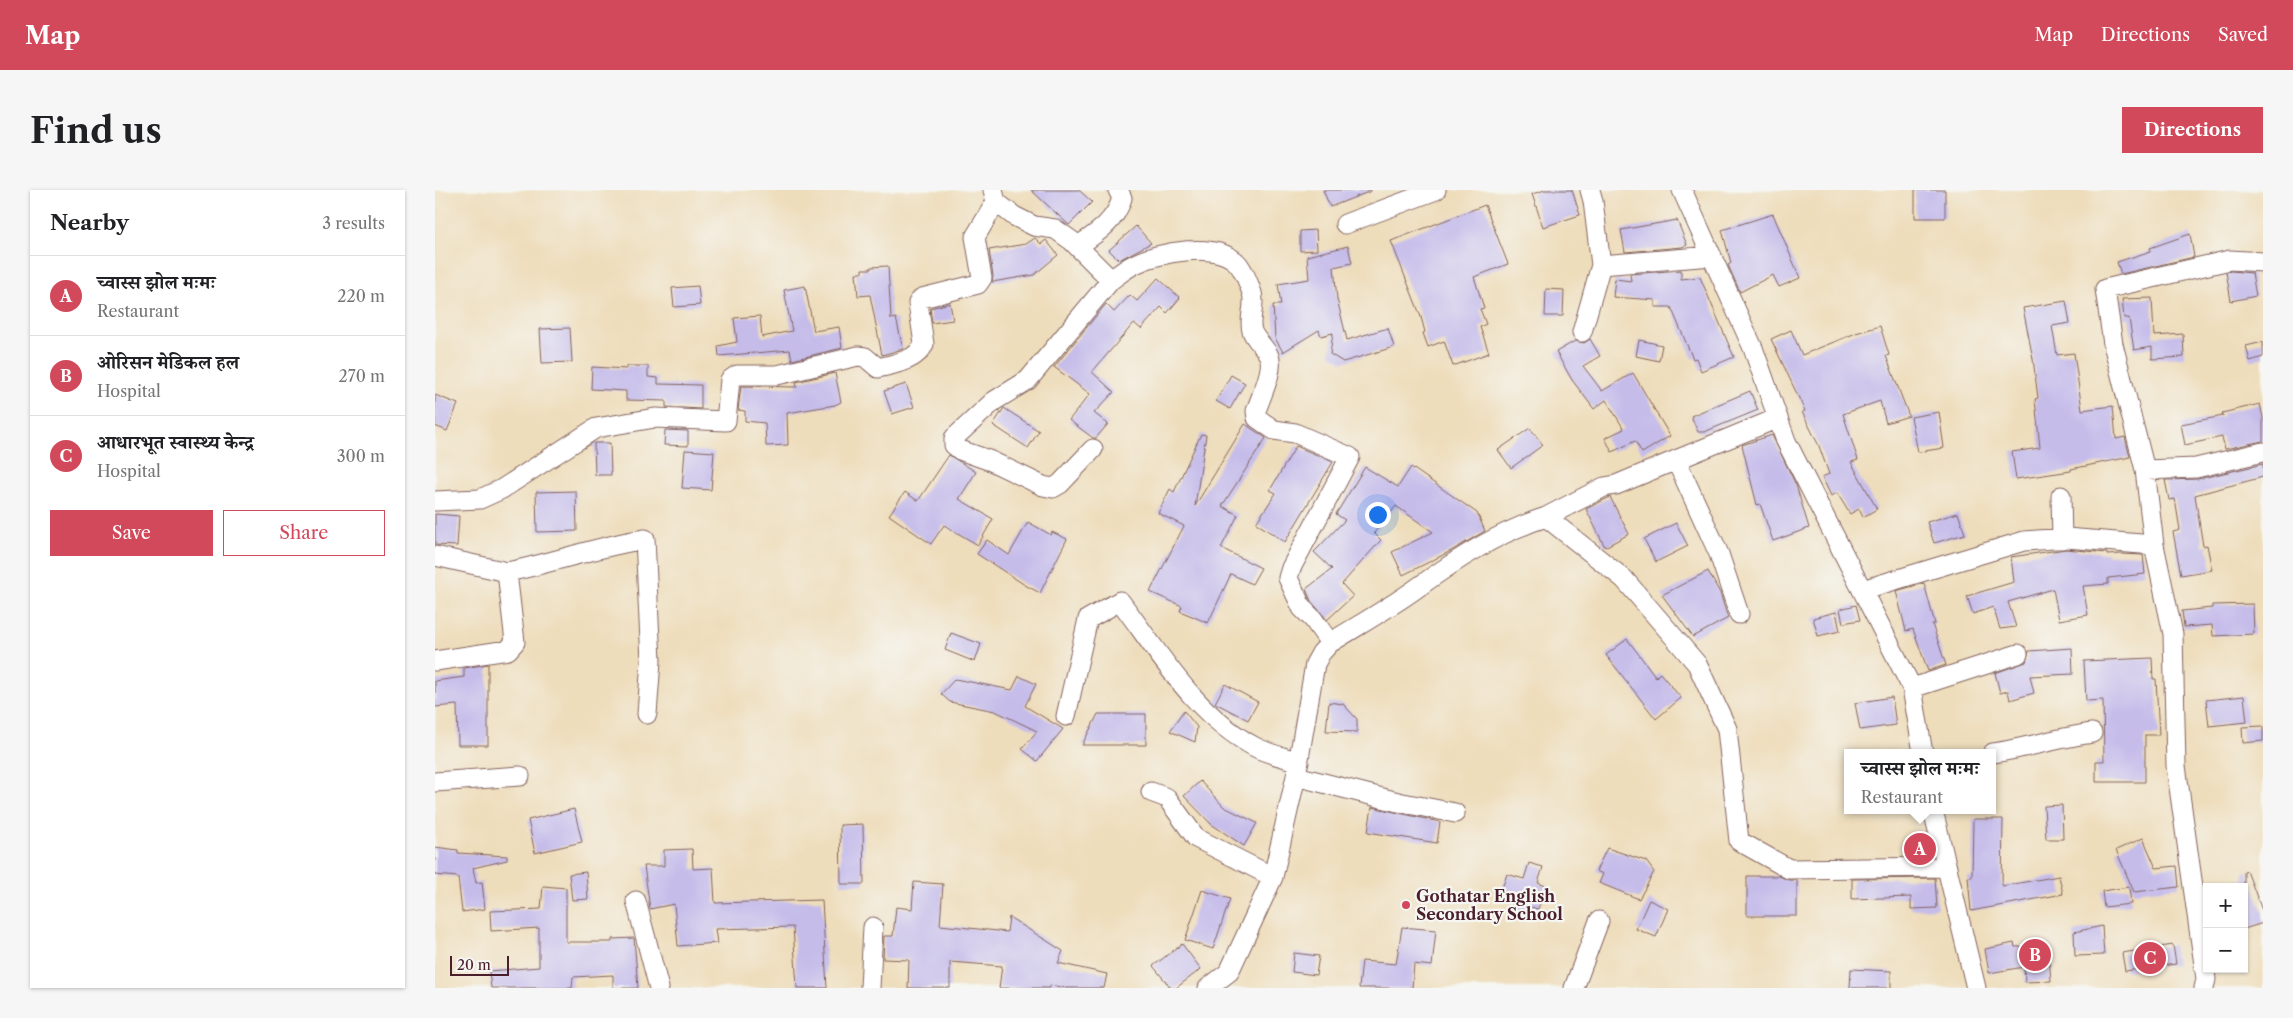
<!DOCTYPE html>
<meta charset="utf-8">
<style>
:root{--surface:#fff;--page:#f6f6f6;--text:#202124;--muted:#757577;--line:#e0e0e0;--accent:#d1495b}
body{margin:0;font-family:"Libre Caslon Text","Noto Serif Devanagari",serif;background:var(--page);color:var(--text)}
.controls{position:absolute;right:15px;bottom:15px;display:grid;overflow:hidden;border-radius:0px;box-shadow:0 1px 4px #0004}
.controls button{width:45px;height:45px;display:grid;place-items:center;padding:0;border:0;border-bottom:1px solid var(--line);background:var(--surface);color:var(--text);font:25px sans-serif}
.scale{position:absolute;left:15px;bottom:12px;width:59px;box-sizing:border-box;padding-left:5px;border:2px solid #4a1f2b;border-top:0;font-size:14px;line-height:18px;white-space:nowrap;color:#4a1f2b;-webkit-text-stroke:4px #f6f6f2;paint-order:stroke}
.you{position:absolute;left:942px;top:324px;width:18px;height:18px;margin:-12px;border:4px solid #fff;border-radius:50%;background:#1a73e8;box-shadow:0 0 0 8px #1a73e833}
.badge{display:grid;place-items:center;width:32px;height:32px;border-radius:50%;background:var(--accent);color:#fff;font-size:16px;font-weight:700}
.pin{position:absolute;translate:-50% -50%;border:2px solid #fff;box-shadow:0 1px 5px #0006}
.popup{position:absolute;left:1409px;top:559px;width:152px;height:65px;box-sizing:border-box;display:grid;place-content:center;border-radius:0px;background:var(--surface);filter:drop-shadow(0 1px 4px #0005);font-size:16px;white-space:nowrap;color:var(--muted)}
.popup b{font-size:19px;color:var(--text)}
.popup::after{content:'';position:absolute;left:50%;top:100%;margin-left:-10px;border:10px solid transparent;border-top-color:var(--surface)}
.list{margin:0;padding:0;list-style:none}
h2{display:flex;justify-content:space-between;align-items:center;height:65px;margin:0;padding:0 20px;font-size:21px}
h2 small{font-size:16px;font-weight:400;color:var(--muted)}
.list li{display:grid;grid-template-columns:32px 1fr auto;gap:15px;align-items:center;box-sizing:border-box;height:80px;padding:0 20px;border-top:1px solid var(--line)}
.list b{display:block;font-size:19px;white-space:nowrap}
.list p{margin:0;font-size:16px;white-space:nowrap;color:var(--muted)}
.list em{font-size:16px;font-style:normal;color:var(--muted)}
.actions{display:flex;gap:10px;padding:15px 20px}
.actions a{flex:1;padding:11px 0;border:1px solid var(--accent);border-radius:0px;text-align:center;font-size:18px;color:var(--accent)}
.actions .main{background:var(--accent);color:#fff}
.map{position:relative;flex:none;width:1828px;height:798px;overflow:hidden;border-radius:0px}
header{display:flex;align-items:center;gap:30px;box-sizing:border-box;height:70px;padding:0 25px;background:var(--accent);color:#fff}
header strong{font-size:24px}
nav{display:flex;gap:28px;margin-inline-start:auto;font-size:18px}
.intro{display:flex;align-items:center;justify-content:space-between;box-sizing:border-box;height:120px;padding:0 30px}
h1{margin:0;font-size:35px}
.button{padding:12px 22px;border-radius:0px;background:var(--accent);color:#fff;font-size:18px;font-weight:700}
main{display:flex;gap:30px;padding:0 30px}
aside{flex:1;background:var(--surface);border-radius:0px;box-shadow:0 1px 4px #0004}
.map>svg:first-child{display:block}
.building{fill:#c5bcea}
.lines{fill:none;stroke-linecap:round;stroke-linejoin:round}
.minor-casing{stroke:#83625d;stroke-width:21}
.minor{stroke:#fff;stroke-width:19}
.poi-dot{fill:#d1495b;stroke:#f6f6f2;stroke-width:2}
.labels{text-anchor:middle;stroke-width:4.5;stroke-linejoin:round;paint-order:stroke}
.poi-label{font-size:16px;font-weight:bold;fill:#4a1f2b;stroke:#f6f6f2;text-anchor:start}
</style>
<header>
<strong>Map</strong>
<nav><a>Map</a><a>Directions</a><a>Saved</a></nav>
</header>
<div class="intro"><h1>Find us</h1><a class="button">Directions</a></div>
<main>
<aside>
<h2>Nearby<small>3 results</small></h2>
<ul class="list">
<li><span class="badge">A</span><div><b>च्वास्स झोल मःमः</b><p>Restaurant</p></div><em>220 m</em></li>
<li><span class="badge">B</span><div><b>ओरिसन मेडिकल हल</b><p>Hospital</p></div><em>270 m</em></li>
<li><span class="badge">C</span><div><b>आधारभूत स्वास्थ्य केन्द्र</b><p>Hospital</p></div><em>300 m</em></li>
</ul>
<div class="actions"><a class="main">Save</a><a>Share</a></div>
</aside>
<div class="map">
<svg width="1828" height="798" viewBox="0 0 1828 798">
<rect width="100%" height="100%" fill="#f6f6f2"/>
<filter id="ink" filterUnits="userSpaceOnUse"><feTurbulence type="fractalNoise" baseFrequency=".02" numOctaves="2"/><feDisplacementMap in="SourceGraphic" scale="10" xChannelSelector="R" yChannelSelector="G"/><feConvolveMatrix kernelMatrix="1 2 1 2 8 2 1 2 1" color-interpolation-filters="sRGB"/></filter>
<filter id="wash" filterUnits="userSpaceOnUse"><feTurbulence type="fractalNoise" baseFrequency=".0096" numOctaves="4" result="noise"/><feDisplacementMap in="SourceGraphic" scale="20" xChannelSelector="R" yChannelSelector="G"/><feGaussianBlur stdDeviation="1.12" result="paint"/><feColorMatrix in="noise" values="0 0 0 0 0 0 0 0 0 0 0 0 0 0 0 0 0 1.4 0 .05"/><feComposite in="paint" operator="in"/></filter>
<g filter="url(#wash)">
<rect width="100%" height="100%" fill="#edb"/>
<g id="blocks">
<!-- building -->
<path class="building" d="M596 0H644L657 12 634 35Z
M888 0H936V1L895 17Z
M1110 0H1137L1145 25 1108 37 1097 4Z
M1480 0H1510V28H1480Z
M1050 15 1073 74 1039 87 1049 118 1045 119 1051 134 1045 137 1054 163 1018 176 1009 151 993 157 988 143 990 142 986 127 956 51Z
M1338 24 1365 88 1344 97 1338 85 1305 102 1293 75 1296 73 1287 40Z
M1242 30 1252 55 1247 57 1190 62 1186 40Z
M701 36 716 53 684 70 674 60Z
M881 40 882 60 865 61V41Z
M1755 44 1759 67 1686 84 1682 72 1716 61 1715 58Z
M600 48 606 54 611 50 623 65 599 85 557 92 558 86 554 60 591 54Z
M913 56 917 73 899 77 902 109 912 150 953 138 959 157 908 172 895 164 898 143 886 146 884 140 848 162 840 148 838 115H846L843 94 874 89 872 66Z
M453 76 456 129 461 128 468 159 447 165 435 105 423 106 421 83H427V79H436V77Z
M1246 80V89L1265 87 1299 167 1266 181 1261 168 1258 169 1236 117H1220V110L1178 107 1180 89 1196 91 1195 84Z
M1796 81 1817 83 1821 106 1796 111 1791 82Z
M723 88 745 108 732 123 726 117 706 139 699 133 657 182 679 202 659 223 673 234 661 248H658L634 230 655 204 619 177 671 114 679 122 695 105 702 111Z
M263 96 265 115 239 117 237 98Z
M370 96 379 141 404 137 407 158 357 170 355 160 284 166 283 156 302 152 299 128 325 126 327 147 357 141 349 100Z
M1111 99 1129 100 1128 126H1110Z
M1717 108 1719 146 1748 144 1749 167 1717 169V157L1699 160 1694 128H1689L1687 109Z
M1631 111 1635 133 1617 136 1622 165 1639 163 1647 220 1678 216 1681 249 1690 247 1695 267 1636 279V281L1581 289 1577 262 1605 258 1600 209 1603 208 1598 169 1588 118Z
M515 113 518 130 497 133 495 118Z
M1445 136 1454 165 1451 166 1474 226 1451 233 1445 211 1408 224 1423 270 1416 272 1442 319 1428 327 1424 319 1415 324 1402 303 1396 306 1387 287 1394 284 1384 256 1367 222 1370 221 1336 149 1356 140 1367 165 1421 143Z
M135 138 137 172 107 173 105 139Z
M1155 149 1165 166 1148 176 1167 201 1198 183 1235 246 1207 263 1200 251 1177 262 1170 248 1189 239 1171 210 1159 219 1137 190 1121 162 1140 151 1149 153Z
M1204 150 1227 155 1224 171 1201 166Z
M1828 152V167L1815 171 1811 156Z
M192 176H213V187L223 188V194L266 195V219L231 217V211L191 210V201L156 199 157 177 192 179Z
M400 183 406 212 400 215 352 223 353 255 331 256 330 233 310 231V221L303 220 306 196 362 197 361 192Z
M796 185 810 193 795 219 781 211Z
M471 194 479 217 457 224 449 201Z
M1315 201 1323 220 1269 242H1263L1256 226Z
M0 205 23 214 12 241 0 236Z
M1825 214 1828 228V251L1790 259 1787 247 1750 255 1746 234 1788 226 1787 223Z
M569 218 604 241 593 258 558 235Z
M1504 222 1509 258 1483 262 1476 227Z
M810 234 831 248 787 316 803 325 786 358 826 378 817 394 796 384 773 433 745 421 747 416 715 402 749 336 723 323 735 299 739 302 766 244 771 245 760 316Z
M1095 238 1108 255 1076 278 1063 260Z
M230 240 253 241V256L229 255Z
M1337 245 1361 295 1374 338 1338 351 1325 314 1322 315 1307 255Z
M159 253H175L176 285H160Z
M861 256 898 272 850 352 821 333 841 303 835 300Z
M250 260 279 262 276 300 247 298Z
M514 265 541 282 524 309 558 329 543 355 509 335 496 354 454 325 470 302 483 311Z
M1828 274V287L1760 305 1768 356 1772 355 1777 380 1746 385 1738 342 1745 340 1740 309 1734 310 1730 290 1763 289Z
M930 277 963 297 976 277 1042 323 1050 341 1016 361 968 385 957 362 998 342 961 316 939 343 946 350 907 394 918 406 892 430 876 411 871 399 897 379 879 362 910 330 901 324Z
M141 301 142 341 102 342 101 302Z
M1175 307 1194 344 1170 357 1151 319Z
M1523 323 1530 344 1499 353 1492 332Z
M0 324 24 326 22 356 0 355Z
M593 332 616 345 617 342 632 349 605 403 590 395 542 364 552 350 574 365Z
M1241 333 1253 356 1221 372 1209 349Z
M1631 359 1672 363V365L1687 364 1708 365 1710 384 1673 388V394L1648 396 1653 425 1624 430 1618 399 1573 412 1581 437 1565 439 1558 417 1538 424 1532 406 1579 392 1576 367Z
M1273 381 1285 403 1293 428 1258 447 1227 405Z
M1489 393 1500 434H1497L1511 475 1493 481 1478 439 1471 441 1461 401Z
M1818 414 1819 444 1778 446 1777 435 1749 437 1747 421 1777 418V415Z
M1421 415 1425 430 1408 433 1405 419Z
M1401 422 1405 441 1383 446 1378 428Z
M516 443 546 454 540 472 510 460Z
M1192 449 1221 487 1225 483 1246 508 1221 529 1171 465Z
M1637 458 1638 484 1595 486 1599 503 1575 510 1573 501 1565 503 1560 483 1591 472 1594 461Z
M1717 468 1718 489H1721L1724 545H1710V592H1661V571H1669L1668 510 1651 511 1649 471Z
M53 474V555H23L22 515 0 517V491L29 487V478Z
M584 486 601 494 590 516 628 539 602 571 587 559 602 541 560 521 515 512 506 504 520 489 577 500Z
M790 494 823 512 813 530 780 513Z
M1809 506 1812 532 1774 536 1771 510Z
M1457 507 1461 535 1425 540 1420 513Z
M894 512 908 514 922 529V542L891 541Z
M749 521 762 537 760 552 735 541Z
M663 524H711V555H647Z
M1828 536V551L1808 553 1807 537Z
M765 591 789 617 822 633 809 656 776 634 749 606Z
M1627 615 1628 649H1611L1609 616Z
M937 617 1005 632 1002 653 933 642Z
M139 619 147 652 100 663 93 630Z
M1538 629H1568L1567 696 1624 686 1628 704 1536 721 1533 687H1537Z
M428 634 429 694H406L405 635Z
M1708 648 1721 678 1742 676 1744 697 1699 702 1681 660Z
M0 657 23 660V663L72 666V670L38 678 41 693 47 692 50 719 27 722 23 687 0 685Z
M1172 658 1211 671 1219 682 1204 709 1164 693 1168 684 1161 681Z
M257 659 258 679 278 678 280 713 387 710 392 798H362L358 737 280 739 282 753 243 756 239 714 215 719 209 676H229V660Z
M1094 673 1108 677 1103 693 1111 696 1103 719 1096 717 1093 728 1078 724 1082 713 1064 707 1072 684 1089 689Z
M1812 681 1828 723V733L1809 739V682Z
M151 682 153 709 137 710 134 684Z
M1312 686H1344L1354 690H1362V726H1312Z
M1500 688 1502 718 1476 719V707L1417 709V689Z
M479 692 508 694 505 735 572 742 574 727 628 761 623 773 672 784 669 798H631L615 795V798H564L567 776 515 772V798H473L474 770 448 769 449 746H458L461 717 477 719Z
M108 696 131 698V752H177V749L199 748 203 798H178V785L138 787 137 798H56L54 781 104 777V738L56 741 55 721 106 719Z
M1694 697 1696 714 1669 717 1667 701Z
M767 700 795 709 778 759 750 750Z
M1214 710 1233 719 1221 747 1201 739Z
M1667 736 1669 765 1640 766 1639 742Z
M967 737 1001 740 997 776 979 774 977 798H924L927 771 961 774Z
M1579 753 1580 757 1613 755 1616 791 1590 792 1589 777 1554 783 1550 759Z
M747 754 766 779 741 798H736L718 776Z
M1738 755 1741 774 1690 781 1687 763Z
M859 763 884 766 881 785 857 782Z
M1416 779 1456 781V798H1415Z"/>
</g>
</g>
<g filter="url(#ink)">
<use href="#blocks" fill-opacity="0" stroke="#83625d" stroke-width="1"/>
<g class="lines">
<defs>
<path id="minor" d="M1155 0 1158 11 1166 75 1277 66
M1247 0 1318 158 1351 251 1477 498 1488 563
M561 12 579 26 599 36 620 39 637 51 676 90C683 85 690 79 698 75 722 62 784 50 804 75 809 82 814 94 817 103 821 116 813 129 817 141 820 150 830 157 834 166 840 179 825 208 821 221L822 228 839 240 860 243 915 267 856 378 853 388 867 418 878 429 895 453
M910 34 1001 0
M643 56C661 44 681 31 687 8L683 0
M1147 142 1166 75
M658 259 625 294 618 298 608 296 556 271 525 260 519 255V248L559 211 593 190 676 90
M1241 270 1343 228
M1710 280 1761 278 1828 262
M1626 306 1627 349
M0 311 45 309 67 299 161 238 220 228 291 231 295 190 302 185H342L423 166 430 167 443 178C459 174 482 171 489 154L483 113 487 108 543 94 547 88 540 47 561 12 558 0
M1111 327 1169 297 1181 295 1241 270 1284 364 1304 424
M0 366 72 382 80 452 73 460 0 471
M72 382C119 373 163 356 210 349L216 471 212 524
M1427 400 1589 351 1631 348 1719 355
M1477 498 1583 464
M631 526 653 429 685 411C725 464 760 525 820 557 833 564 850 567 864 572
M1558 563C1591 558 1623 548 1657 543
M861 586 963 612 1020 623
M0 592 85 586
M716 602 732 608 761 648 838 687
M1498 620 1541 798
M201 711 224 798
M435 798 438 737
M773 798 794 782 838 687 861 586 880 474 886 463 895 453C924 435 954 418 982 398 1022 369 1064 342 1111 327L1189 389 1262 474 1292 539 1304 651 1354 679 1512 677
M1139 798 1164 731
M1769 798 1771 789 1741 576 1738 444 1719 355 1710 280 1678 154 1670 99 1795 70 1828 72"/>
</defs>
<!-- minor casing -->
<use href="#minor" class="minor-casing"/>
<!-- minor -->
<use href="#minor" class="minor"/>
</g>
</g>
<!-- markers -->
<circle class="poi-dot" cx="971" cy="715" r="5"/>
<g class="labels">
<!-- poi labels -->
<g class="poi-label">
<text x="981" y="712">Gothatar English<tspan x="981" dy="18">Secondary School</tspan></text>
</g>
</g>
</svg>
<div class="controls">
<button>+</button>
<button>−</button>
</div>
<div class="scale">20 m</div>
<div class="you"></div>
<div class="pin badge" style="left:1485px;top:659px">A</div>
<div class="popup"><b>च्वास्स झोल मःमः</b>Restaurant</div>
<div class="pin badge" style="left:1600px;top:765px">B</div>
<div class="pin badge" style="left:1715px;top:768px">C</div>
</div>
</main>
